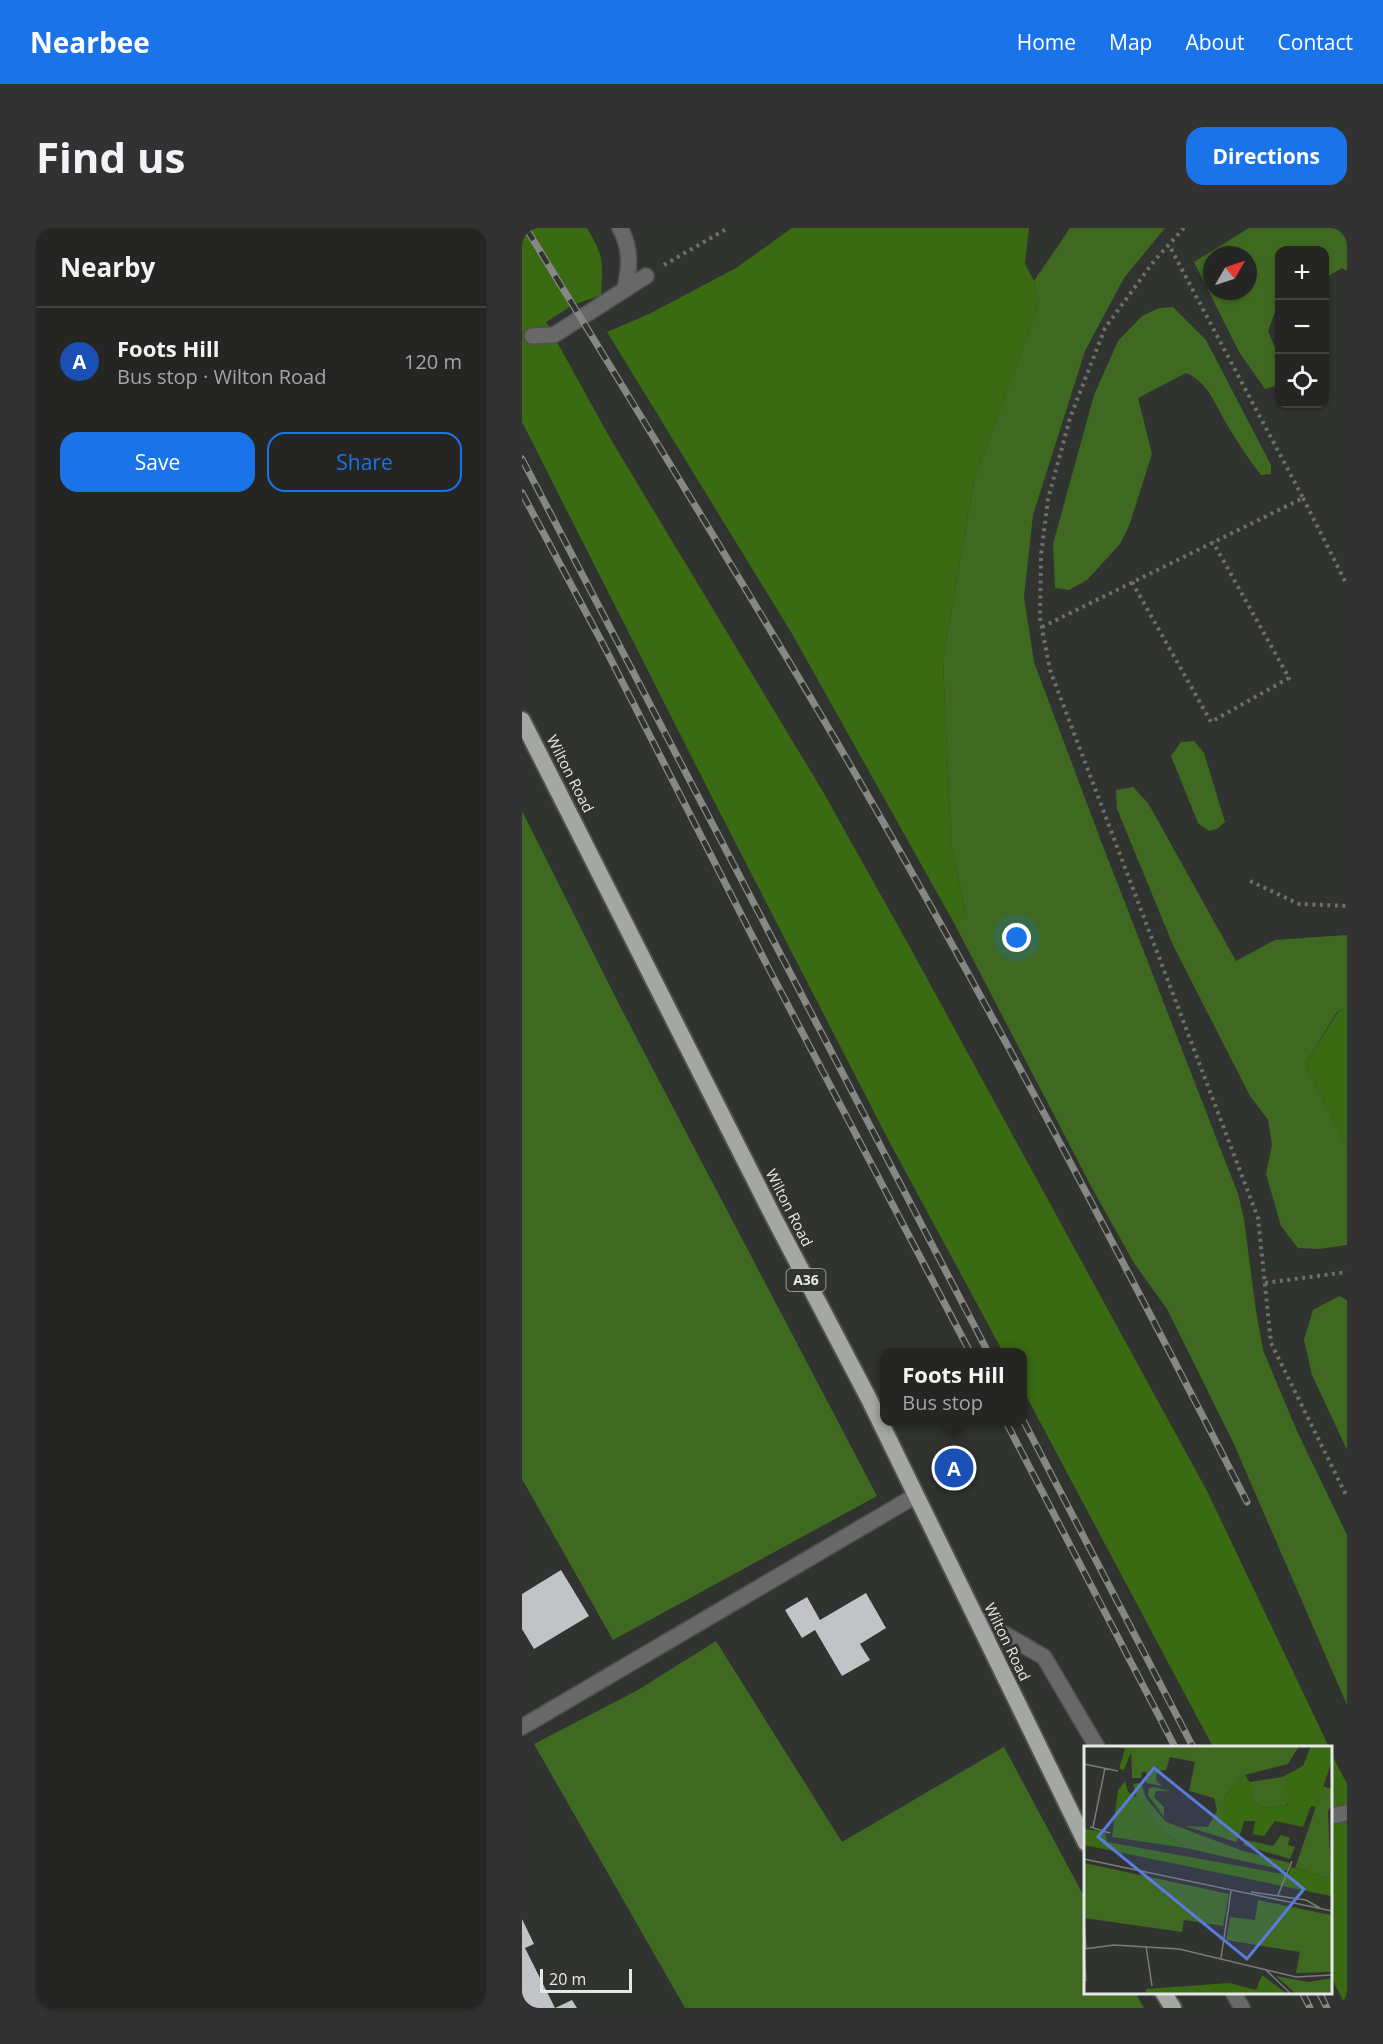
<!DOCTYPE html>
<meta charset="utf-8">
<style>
:root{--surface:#252624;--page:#313231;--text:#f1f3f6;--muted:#a3a5a6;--line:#424341;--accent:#1a73e8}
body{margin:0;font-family:"Open Sans",sans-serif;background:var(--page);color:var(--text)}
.controls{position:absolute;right:18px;top:18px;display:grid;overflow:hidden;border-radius:12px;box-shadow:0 2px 4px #0004}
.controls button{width:54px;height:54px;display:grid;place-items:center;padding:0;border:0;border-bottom:2px solid var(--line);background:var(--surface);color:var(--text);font:30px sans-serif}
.compass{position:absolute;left:681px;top:18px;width:54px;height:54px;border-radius:50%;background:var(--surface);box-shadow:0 2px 4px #0004;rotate:51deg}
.scale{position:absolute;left:18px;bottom:15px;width:92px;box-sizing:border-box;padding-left:6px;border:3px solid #e6e8e6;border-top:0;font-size:16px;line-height:21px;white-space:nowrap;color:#e6e8e6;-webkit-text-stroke:4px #313330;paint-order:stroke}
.you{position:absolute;left:495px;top:710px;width:21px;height:21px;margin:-15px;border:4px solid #fff;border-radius:50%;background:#1a73e8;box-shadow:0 0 0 9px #1a73e833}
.badge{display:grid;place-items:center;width:39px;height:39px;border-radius:50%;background:var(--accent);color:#fff;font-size:20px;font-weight:700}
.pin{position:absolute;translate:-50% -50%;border:3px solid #fff;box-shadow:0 2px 6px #0006}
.popup{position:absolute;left:358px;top:1120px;width:147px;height:78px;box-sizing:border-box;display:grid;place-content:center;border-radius:12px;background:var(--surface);filter:drop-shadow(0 2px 4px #0005);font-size:20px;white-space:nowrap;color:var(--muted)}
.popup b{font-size:22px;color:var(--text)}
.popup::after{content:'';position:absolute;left:50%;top:100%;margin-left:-12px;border:12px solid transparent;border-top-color:var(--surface)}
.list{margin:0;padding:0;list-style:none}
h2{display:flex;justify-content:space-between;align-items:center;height:78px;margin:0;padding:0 24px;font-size:26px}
h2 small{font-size:20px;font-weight:400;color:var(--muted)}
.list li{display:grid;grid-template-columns:39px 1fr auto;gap:18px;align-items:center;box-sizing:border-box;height:108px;padding:0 24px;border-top:2px solid var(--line)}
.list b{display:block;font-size:22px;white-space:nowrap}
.list p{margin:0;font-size:20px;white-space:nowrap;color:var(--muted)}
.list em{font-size:20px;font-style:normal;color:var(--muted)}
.actions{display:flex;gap:12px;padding:18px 24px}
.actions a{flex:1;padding:14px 0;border:2px solid var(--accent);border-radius:18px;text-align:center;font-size:21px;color:var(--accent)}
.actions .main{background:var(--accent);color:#fff}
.icon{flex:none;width:33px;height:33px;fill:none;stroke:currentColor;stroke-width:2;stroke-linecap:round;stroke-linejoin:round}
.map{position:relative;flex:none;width:825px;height:1780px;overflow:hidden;border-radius:18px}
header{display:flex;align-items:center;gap:36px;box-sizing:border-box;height:84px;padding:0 30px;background:var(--accent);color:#fff}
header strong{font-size:28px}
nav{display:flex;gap:33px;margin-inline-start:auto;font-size:21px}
.intro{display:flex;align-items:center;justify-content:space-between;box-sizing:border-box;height:144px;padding:0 36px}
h1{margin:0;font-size:42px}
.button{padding:15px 27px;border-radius:18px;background:var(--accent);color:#fff;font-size:21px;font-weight:700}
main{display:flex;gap:36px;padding:0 36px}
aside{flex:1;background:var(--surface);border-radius:18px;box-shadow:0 2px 4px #0004}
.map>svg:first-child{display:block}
.green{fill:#3f6920;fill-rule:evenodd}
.forest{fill:#3a6a12}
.building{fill:#c1c3c7}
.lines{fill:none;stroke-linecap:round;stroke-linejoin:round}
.service-casing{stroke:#4e504d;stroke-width:18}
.minor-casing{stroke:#4e504d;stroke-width:18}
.trunk-casing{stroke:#4e504d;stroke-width:20}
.path{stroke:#6d6f6c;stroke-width:4;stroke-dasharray:3 4.5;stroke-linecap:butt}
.service{stroke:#676867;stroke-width:15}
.minor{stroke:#676867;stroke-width:15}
.trunk{stroke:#a5a7a4;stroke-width:16}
.rail-casing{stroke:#868885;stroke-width:7}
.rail{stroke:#313330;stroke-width:4.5;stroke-dasharray:14;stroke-linecap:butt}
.labels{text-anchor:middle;stroke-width:6;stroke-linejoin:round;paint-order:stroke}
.shield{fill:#313330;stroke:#b0b2af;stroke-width:1.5}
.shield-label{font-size:14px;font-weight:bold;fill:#e6e8e6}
.street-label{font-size:15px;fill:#e6e8e6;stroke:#313330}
.inset-road{fill:none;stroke:#797b79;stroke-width:1.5}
.view{fill:#597cdc;fill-opacity:0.15;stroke:#597cdc;stroke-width:3}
.inset-edge{fill:none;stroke:#e6e8e6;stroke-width:3}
</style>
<header>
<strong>Nearbee</strong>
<nav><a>Home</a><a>Map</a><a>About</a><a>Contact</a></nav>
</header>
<div class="intro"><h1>Find us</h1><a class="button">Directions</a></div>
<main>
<aside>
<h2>Nearby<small></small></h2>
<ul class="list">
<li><span class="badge" style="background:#1a4fb4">A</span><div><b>Foots Hill</b><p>Bus stop · Wilton Road</p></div><em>120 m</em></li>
</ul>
<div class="actions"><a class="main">Save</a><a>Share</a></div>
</aside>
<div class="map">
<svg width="825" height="1780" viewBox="0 0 825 1780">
<rect width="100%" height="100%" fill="#313330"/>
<!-- green -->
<path class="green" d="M548 0H643L602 50 563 123 511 287 502 369 512 434 579 613 716 966 722 991 734 1083 741 1122 775 1203 825 1307V1477L711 1214 645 1081 612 1035 570 960 432 695 444 687 429 615 421 431 452 252 517 76 512 53Z
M727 0H825V43L820 40 803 50 802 22H758L757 80 753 84 746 103 757 129V152L753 158 743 161 717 124 672 34ZM690 27H726V63H690Z
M651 79 684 112 749 237V246L739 247C727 232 717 216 707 200 695 181 687 154 664 145L616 170 630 226 607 298 598 316 565 352 547 362 533 360 531 316 572 167 596 113 620 88 637 80Z
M672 513 682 525 703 594 695 601 687 603 676 595 649 528 659 514Z
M611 559 626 575 714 733 753 712 825 707V779L815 784 783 837 825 917V1017L797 1021 776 1020 759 998 744 946 750 917 746 892 728 868 651 717 595 581 594 562Z
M0 583 101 784 355 1268 91 1412 0 1251Z
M817 1068 825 1072V1222L790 1147 782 1112 791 1082Z
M194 1413 320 1614 482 1519 564 1672V1764H613L622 1780H163L12 1516 116 1462Z"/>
<!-- forest -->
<path class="forest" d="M0 0H65C82 29 81 33 79 67L51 77 24 94 88 210 300 562 384 712 685 1263 807 1519H691L501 1162V1124H481L368 915 195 579 0 194Z
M270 0H507L503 36 512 53 517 76 452 252 421 431 429 615 444 687 432 695 269 404 85 104 127 86 214 40Z
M825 779V917L783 837 816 784Z
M808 1523 825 1556V1780L809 1749Z"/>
<!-- building -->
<path class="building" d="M39 1342 67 1388 12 1421 0 1401V1366Z
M344 1365 364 1400 338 1416 348 1432 320 1448 293 1402 280 1410 263 1382 285 1369 298 1392Z
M0 1691 12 1716 3 1720 33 1780H0Z
M50 1772 55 1780H33Z"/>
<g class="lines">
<defs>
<path id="service" d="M98 0C109 20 108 39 103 60
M10 108 32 107 124 48
M453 1389 522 1429 575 1519
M808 1588 825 1585
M711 1764 720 1780"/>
<path id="minor" d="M0 1499 393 1268"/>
<path id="trunk" d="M0 492 252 990 347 1171 564 1615
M641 1764 651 1780"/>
</defs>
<!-- service casing -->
<use href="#service" class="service-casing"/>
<!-- minor casing -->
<use href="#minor" class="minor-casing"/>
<!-- trunk casing -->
<use href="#trunk" class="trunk-casing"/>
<!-- path -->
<path class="path" d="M662 0 632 33 583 100 548 190 526 271 519 328 518 390 528 442 736 990 749 1115 825 1269
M142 37 206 0
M781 270 825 357
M610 354 689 494 767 450 691 314
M520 399 781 270 647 17
M728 653 777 676 825 678
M743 1055 825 1044"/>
<!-- service -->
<use href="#service" class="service"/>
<!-- minor -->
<use href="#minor" class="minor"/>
<!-- trunk -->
<use href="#trunk" class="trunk"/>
<defs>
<path id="rail" d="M4 0C112 178 222 355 327 535 468 777 597 1025 725 1274
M0 231 466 1124
M0 265 83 420 247 741 448 1124
M501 1192 671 1519
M484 1194 653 1519
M780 1764 788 1780
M797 1764 805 1780"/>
</defs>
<!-- rail casing -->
<use href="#rail" class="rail-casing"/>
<!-- rail -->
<use href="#rail" class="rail"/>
</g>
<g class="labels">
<!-- shield labels -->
<rect class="shield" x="264.5" y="1041" width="39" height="22" rx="4.5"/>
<g class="shield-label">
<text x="284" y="1057">A36</text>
</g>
<!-- street labels -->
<g class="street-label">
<text transform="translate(48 546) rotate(63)" y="5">Wilton Road</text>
<text transform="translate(267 980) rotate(63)" y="5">Wilton Road</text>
<text transform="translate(485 1414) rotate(64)" y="5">Wilton Road</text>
</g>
</g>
<!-- overview -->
<g transform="translate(562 1518)">
<rect width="248" height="248" fill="#313330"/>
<path d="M47 0H215L204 18 161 29 141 50 138 83 157 86 152 96 101 80 124 81 133 64 130 52 105 45 111 16 86 11 82 24 73 25 72 34 78 40 62 37V26H58L57 32H48ZM198 31 206 35 207 54 201 60 181 62 169 56 166 36ZM57 37 62 52 82 76 159 105 206 117 203 125 102 102 79 85 53 52 49 38ZM239 40 247 43V61L244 65 247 133 211 122ZM70 41 85 45H72L70 51 80 61V71L64 49 65 42ZM197 89 206 92 204 99 211 101 206 113 159 99 162 94 189 100ZM0 117 145 148 139 180 100 174 98 186 0 172ZM174 154 247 169V226L212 227 216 206 142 194 146 171 171 174ZM192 230 225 236 247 232V247H211Z" fill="#3f6920"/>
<path d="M31 0 49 1 40 24 35 23 41 3ZM227 0H247V18L232 61 227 60 219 81 191 75 180 90 169 88 171 75H160L157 86 137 83 141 50 161 29 168 40 169 56 181 62 202 60 207 54 199 52 198 43 206 35 198 31 219 20ZM41 35 44 46 55 53 79 85 102 102 28 91 34 44ZM0 83 21 86 23 96 204 129 207 121 247 133V150L0 99ZM178 229 202 247H62V243L145 237 172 244Z" fill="#3a6a12"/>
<path class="inset-road" d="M0 18 34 25M6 81 26 87M9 81 21 22M0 113 248 165M167 146 222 154 236 162M194 149 208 115M0 174 2 203M62 200 68 240M0 203 30 199 95 203 212 231 248 229M0 203 2 235M137 212 147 145M182 224 206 247"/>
<path class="view" d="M70 22 220 143 163 213 14 91Z"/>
<rect width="248" height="248" class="inset-edge"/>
</g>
</svg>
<div class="controls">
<button>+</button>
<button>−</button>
<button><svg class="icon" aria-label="locate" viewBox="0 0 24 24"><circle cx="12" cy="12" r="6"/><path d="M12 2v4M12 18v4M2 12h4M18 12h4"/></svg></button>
</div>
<svg class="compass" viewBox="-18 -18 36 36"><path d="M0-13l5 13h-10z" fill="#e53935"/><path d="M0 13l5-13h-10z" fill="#a3a5a6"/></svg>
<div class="scale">20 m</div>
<div class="you"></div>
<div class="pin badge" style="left:432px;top:1240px;background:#1a4fb4">A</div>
<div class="popup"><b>Foots Hill</b>Bus stop</div>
</div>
</main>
